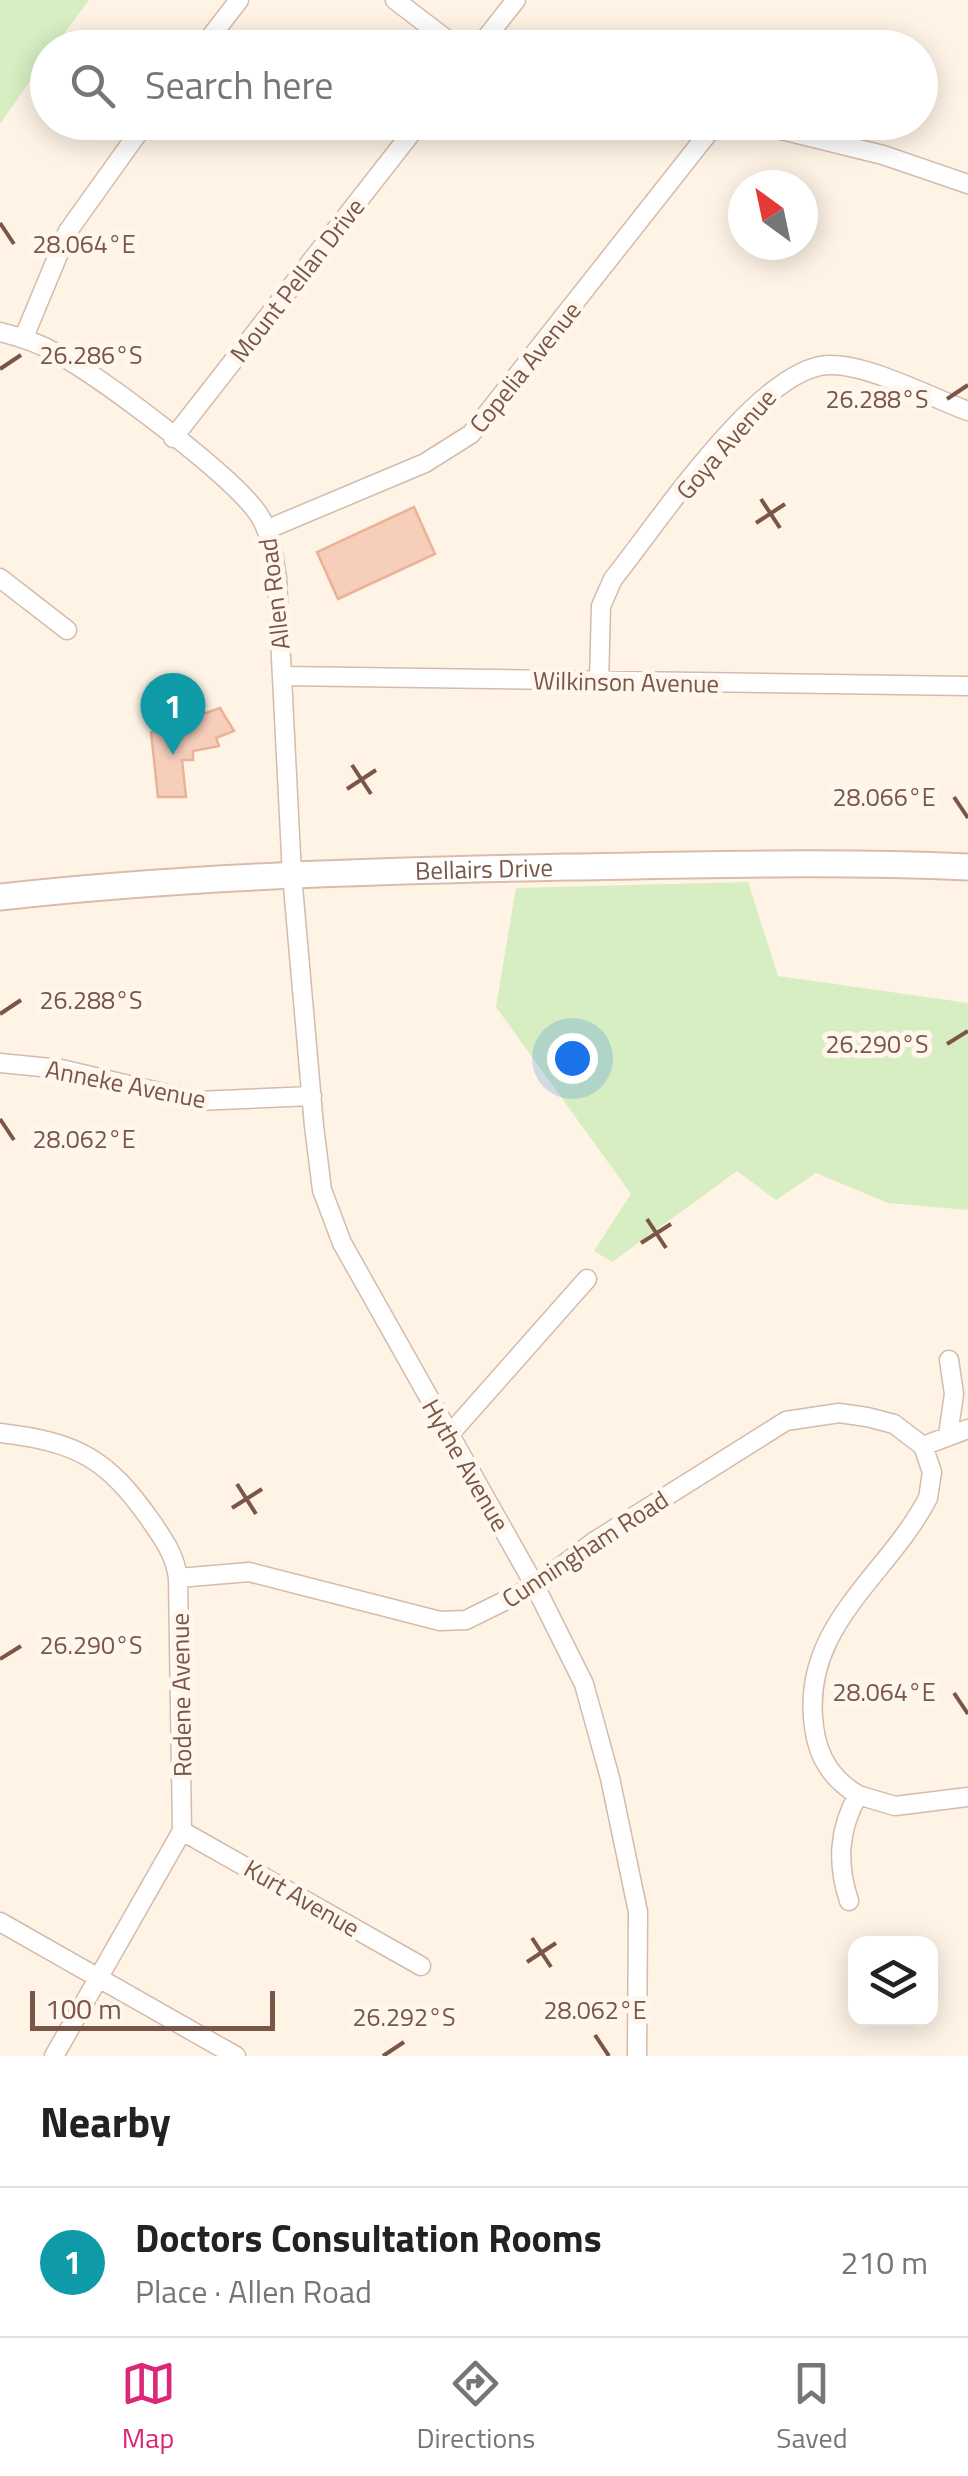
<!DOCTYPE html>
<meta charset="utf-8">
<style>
:root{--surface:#fff;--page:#f6f6f6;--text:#222;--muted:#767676;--line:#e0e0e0;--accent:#db2777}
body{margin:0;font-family:"Titillium Web",sans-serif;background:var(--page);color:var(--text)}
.controls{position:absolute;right:30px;bottom:30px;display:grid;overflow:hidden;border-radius:20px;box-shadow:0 5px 25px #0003}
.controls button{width:90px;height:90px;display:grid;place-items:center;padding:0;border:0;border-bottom:2px solid var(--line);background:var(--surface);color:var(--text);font:50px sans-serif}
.compass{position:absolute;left:728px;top:170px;width:90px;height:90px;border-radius:50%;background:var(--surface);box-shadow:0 5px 25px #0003;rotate:327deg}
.scale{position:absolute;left:30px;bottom:25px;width:245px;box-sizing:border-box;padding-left:10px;border:5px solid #7a5647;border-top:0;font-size:28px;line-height:35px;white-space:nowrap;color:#7a5647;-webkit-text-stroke:8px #fff7ed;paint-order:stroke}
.you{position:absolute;left:572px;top:1058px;width:35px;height:35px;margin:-25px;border:8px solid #fff;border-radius:50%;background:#1a73e8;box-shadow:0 0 0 15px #1a73e833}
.badge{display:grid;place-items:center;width:65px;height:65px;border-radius:50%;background:var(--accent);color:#fff;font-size:32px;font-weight:700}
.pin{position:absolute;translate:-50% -82px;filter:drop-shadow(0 2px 5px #0008)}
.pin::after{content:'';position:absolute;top:52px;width:35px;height:30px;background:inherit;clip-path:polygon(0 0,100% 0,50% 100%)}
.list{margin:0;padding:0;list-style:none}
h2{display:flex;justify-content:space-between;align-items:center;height:130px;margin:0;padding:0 40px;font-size:42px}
h2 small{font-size:32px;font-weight:400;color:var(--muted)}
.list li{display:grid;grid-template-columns:65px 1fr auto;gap:30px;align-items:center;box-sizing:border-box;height:150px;padding:0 40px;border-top:2px solid var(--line)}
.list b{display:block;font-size:38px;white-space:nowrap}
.list p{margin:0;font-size:32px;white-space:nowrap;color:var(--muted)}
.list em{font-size:32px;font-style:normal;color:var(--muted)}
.icon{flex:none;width:55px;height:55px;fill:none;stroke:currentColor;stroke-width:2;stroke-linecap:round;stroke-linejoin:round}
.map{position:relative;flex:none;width:968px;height:2056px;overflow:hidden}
.search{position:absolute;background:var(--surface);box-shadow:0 5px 25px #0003;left:30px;right:30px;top:30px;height:110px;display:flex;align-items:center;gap:25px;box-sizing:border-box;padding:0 35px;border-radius:55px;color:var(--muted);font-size:38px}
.sheet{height:280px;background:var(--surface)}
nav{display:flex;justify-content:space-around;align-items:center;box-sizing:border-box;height:140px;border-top:2px solid var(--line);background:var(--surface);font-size:28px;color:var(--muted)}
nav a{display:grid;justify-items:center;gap:5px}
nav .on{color:var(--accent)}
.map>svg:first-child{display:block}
.green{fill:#d6eec1}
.building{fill:#f6ceba;stroke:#eab299;stroke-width:2.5}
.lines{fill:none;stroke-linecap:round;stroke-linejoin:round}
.street-casing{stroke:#d4bbac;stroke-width:21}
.secondary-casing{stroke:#dabcab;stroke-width:29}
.street{stroke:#fff;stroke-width:18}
.secondary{stroke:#fff;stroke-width:25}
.ticks{fill:none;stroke:#7a5647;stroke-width:4}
.labels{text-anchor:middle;stroke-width:10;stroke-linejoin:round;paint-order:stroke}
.street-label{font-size:25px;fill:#7a5647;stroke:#fff7ed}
.ticks-label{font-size:25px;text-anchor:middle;fill:#7a5647;stroke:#fff7ed;stroke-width:10;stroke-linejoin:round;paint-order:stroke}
</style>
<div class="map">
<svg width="968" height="2056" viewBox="0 0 968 2056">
<rect width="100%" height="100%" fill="#fef3e5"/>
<!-- green -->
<path class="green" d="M0 0H89L54 47 48 48 47 57 0 124Z
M748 882 778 976 968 1003V1210L888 1203 816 1173 776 1200 737 1171 612 1262 594 1251 631 1194 496 1007 516 888Z"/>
<!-- building -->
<path class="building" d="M414 507 435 554 338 599 317 552Z
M220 708 234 731 216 738 219 746 193 751V760H182L186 797H158L151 732Z"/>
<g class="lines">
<defs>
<path id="street" d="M395 0 458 48
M202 48 239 0
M478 48 516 0
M749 122 883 155 968 184
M0 332C21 337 39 343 58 354 102 378 229 473 257 512 271 532 273 554 277 578L292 875 314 1126 322 1190 342 1243 535 1586 584 1684 610 1778 638 1912 637 2056
M24 337 68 231 146 122
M173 438 420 122
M268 529 425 463 471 434 717 122
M0 578 67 630
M283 676 968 686
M599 683 601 606 613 579C656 526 762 363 831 365 870 365 930 397 968 411
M0 1063 61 1069 197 1101 312 1096
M0 1433C77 1442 107 1458 151 1521 164 1540 175 1555 178 1578L182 1831 54 2056
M450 1434 587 1279
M948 1435 954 1394 949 1360
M178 1578 249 1572 440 1621 466 1620 535 1586 595 1541 786 1421 839 1413 867 1417 894 1424 923 1446 968 1429
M858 1795 895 1806 968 1797
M182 1831 421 1966
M849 1901C837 1864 838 1830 858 1795 832 1779 818 1758 814 1727 800 1626 887 1577 928 1498L932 1472 923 1446
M0 1922 236 2056"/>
<g id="secondary">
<path id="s1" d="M0 897C189 876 377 871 567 867 701 865 834 861 968 867"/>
</g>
</defs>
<!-- street casing -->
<use href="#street" class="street-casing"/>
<!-- secondary casing -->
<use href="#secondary" class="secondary-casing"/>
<!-- street -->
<use href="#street" class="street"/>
<!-- secondary -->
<use href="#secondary" class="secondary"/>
</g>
<!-- ticks -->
<path class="ticks" d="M0 223 14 244M0 369 21 355M947 399 968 385M761 499 780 528M756 523 785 504M352 765 371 794M347 789 376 770M954 797 968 818M0 1014 21 1000M947 1044 968 1031M0 1119 14 1140M647 1219 666 1248M641 1243 671 1224M237 1484 256 1514M232 1508 262 1489M0 1659 21 1646M954 1693 968 1714M532 1938 551 1967M527 1962 556 1943M595 2035 609 2056M383 2056 404 2042"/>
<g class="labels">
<!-- street labels -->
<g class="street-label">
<text transform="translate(297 280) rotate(-52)" y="9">Mount Pellan Drive</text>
<text transform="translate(525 367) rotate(-51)" y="9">Copelia Avenue</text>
<text transform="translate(726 444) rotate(-49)" y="9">Goya Avenue</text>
<text transform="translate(274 594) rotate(-97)" y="9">Allen Road</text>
<text transform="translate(626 682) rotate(1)" y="9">Wilkinson Avenue</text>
<text dy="9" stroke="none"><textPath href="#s1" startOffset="485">Bellairs Drive</textPath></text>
<text transform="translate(126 1084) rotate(11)" y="9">Anneke Avenue</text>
<text transform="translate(466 1465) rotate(60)" y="9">Hythe Avenue</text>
<text transform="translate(585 1549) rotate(-33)" y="9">Cunningham Road</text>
<text transform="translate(181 1695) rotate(-91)" y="9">Rodene Avenue</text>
<text transform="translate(302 1898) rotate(30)" y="9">Kurt Avenue</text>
</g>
</g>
<g class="ticks-label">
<text x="84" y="253">28.064°E</text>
<text x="91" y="364">26.286°S</text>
<text x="877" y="408">26.288°S</text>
<text x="884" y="806">28.066°E</text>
<text x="91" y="1009">26.288°S</text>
<text x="877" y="1053">26.290°S</text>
<text x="84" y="1148">28.062°E</text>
<text x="91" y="1654">26.290°S</text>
<text x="884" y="1701">28.064°E</text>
<text x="595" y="2019">28.062°E</text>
<text x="404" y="2026">26.292°S</text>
</g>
</svg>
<div class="controls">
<button><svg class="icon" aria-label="layers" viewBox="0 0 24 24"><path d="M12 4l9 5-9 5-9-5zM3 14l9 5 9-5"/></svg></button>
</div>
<svg class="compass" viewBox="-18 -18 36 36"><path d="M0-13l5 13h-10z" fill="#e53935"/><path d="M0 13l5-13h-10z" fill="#767676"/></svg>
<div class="scale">100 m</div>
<div class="you"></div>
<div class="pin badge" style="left:173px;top:755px;background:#0f9aa8">1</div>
<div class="search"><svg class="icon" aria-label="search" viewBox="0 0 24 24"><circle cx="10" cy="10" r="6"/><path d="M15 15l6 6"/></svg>Search here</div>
</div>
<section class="sheet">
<h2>Nearby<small></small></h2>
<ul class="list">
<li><span class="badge" style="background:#0f9aa8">1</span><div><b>Doctors Consultation Rooms</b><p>Place · Allen Road</p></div><em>210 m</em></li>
</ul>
</section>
<nav>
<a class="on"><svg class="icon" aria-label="map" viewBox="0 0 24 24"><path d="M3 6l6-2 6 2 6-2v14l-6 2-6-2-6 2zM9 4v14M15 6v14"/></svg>Map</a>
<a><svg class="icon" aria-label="directions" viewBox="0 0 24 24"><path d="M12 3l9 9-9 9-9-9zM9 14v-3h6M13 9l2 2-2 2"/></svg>Directions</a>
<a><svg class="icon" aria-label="saved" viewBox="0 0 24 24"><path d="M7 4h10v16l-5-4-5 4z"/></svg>Saved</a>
</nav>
